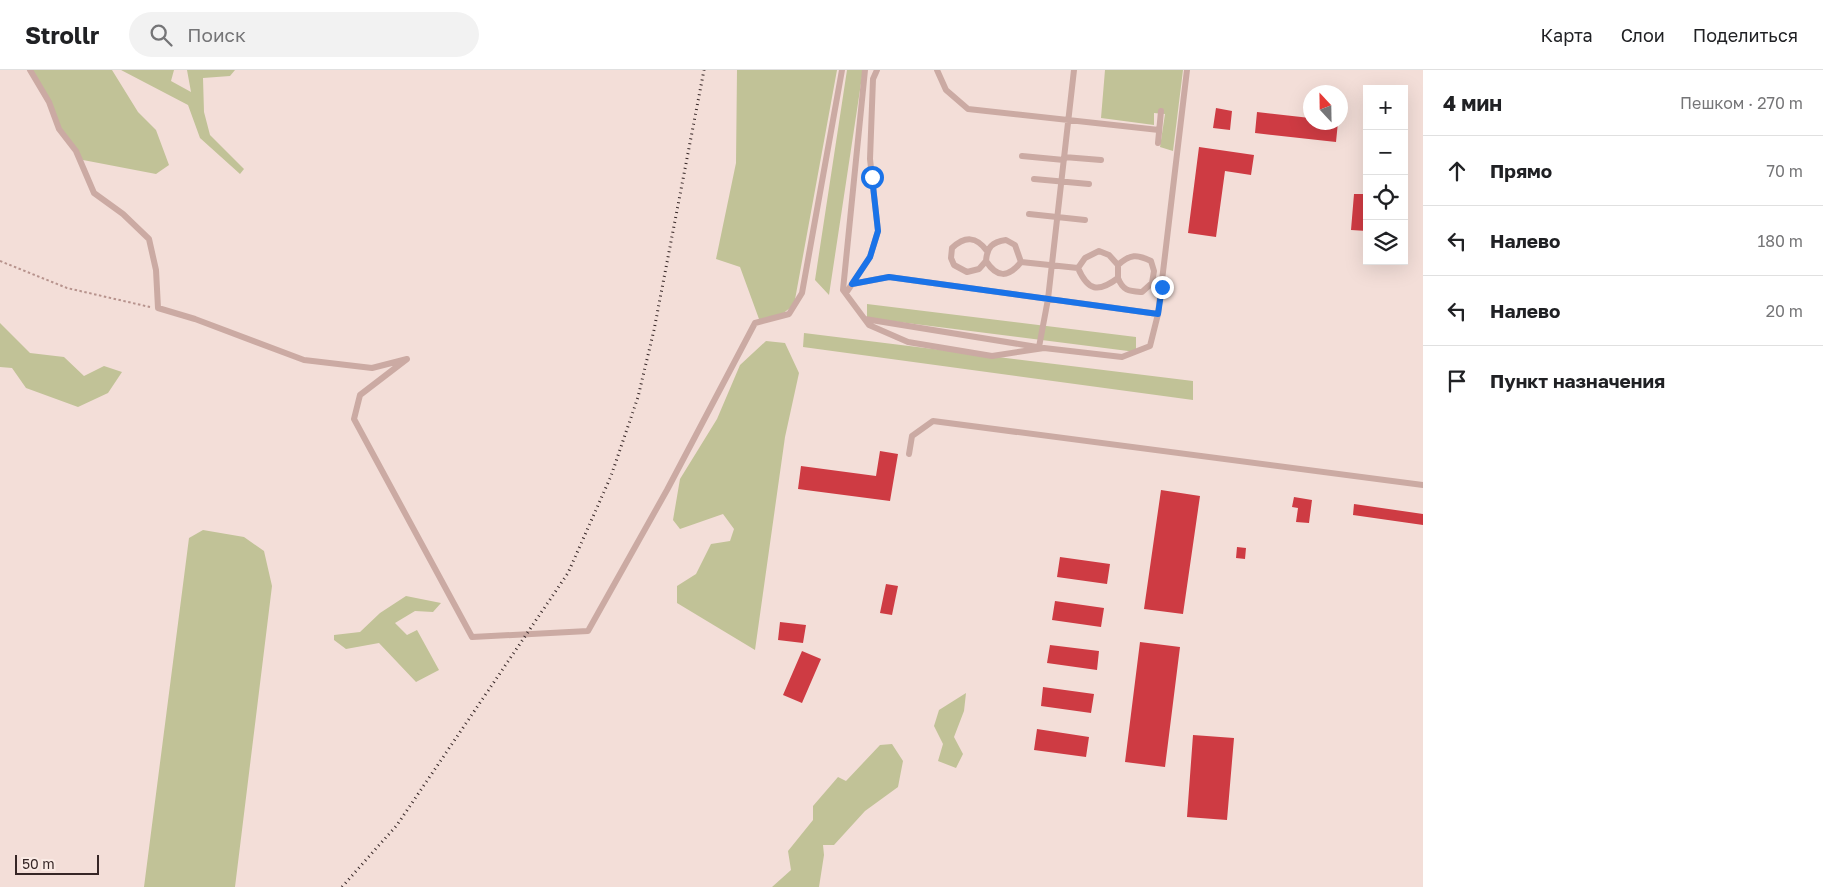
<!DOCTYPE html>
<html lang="ru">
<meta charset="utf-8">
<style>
:root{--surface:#fff;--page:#f2f2f2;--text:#202124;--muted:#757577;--line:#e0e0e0}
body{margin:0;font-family:"Golos Text",sans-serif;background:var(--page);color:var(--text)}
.controls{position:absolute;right:15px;top:15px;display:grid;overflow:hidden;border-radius:0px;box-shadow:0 5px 20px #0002}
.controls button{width:45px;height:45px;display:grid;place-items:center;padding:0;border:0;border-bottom:1px solid var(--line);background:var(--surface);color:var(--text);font:25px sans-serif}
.compass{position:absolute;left:1303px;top:15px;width:45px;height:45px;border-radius:50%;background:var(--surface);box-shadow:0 5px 20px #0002;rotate:338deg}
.scale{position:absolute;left:15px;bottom:12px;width:84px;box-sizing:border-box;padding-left:5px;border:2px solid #362626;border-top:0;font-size:14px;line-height:18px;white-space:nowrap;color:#362626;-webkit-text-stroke:4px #faeae4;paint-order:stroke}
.stop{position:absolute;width:15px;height:15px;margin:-11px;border:4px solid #1a73e8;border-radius:50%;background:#fff}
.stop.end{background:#1a73e8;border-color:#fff;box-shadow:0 1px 5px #0008}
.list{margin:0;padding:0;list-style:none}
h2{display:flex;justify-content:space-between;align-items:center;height:65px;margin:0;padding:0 20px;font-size:21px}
h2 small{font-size:16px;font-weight:400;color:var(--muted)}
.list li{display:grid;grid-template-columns:32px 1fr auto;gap:15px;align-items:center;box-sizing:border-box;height:70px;padding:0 20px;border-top:1px solid var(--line)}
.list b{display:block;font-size:19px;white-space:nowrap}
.list em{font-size:16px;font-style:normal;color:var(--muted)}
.icon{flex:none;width:28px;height:28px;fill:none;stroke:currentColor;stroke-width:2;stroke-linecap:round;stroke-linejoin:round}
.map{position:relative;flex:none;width:1423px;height:817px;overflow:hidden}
header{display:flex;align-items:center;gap:30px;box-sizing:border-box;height:70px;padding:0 25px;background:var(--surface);border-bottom:1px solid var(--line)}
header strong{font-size:24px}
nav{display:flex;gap:28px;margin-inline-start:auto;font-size:18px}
.search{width:350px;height:45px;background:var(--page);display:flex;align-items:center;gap:12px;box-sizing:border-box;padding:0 18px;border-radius:28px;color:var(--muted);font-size:19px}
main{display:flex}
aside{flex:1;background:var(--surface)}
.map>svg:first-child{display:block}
.green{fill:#c1c297}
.building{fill:#ce3b43}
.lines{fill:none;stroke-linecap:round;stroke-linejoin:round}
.path{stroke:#b7938d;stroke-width:2;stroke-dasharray:2.5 2.5;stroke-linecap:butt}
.lane{stroke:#cbaaa3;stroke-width:6}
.rail{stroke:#362626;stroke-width:3;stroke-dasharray:1 4;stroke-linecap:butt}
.route{stroke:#1a73e8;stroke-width:6}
</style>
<header>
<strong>Strollr</strong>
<div class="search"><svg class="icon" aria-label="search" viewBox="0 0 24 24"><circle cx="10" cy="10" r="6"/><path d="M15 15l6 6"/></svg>Поиск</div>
<nav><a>Карта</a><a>Слои</a><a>Поделиться</a></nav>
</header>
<main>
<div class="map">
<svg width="1423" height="817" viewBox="0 0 1423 817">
<rect width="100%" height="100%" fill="#f3ded8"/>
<!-- green -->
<path class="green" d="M32 0H112L138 42 156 60 169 95 156 104 83 90 61 64Z
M121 0H174L171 11 191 22 187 0H235L230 6 203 8 204 42 210 65 244 99 240 104 200 68 188 35Z
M737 0H837L794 235 774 250 759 249 740 197 716 189 736 93Z
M847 0H863L829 225 815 210Z
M1105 0H1183L1173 81 1160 77 1165 44 1154 43V55L1101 48Z
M867 234 1136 267V282L867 248Z
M0 253 30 283 64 287 84 306 104 296 122 302 108 323 78 337 26 318 12 298 0 297Z
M804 263 1193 311V330L803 277Z
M766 271 785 273 799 303 785 367 755 580 677 533V516L696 504 711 474 730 471 734 459 723 444 680 459 673 450 680 409 717 349 740 295Z
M203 460 244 467 264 481 272 516 235 817H144L189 468Z
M406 526 441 533 433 542 415 541 395 553 407 565 417 560 439 600 416 612 379 573 346 579 334 570V565L360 562 380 543Z
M966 623 964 641 954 667 963 684 956 698 938 691 943 674 934 656 939 640Z
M892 674 903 691 898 717 865 741 834 775H823L824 785 819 817H772L791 800 788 781 813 750V736L838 707 846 711 880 675Z"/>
<!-- building -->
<path class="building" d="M1216 38 1232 41 1230 60 1213 58Z
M1257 42 1310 48V52H1338L1336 72 1255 63Z
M1199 77 1254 85 1251 105 1225 101 1216 167 1188 163Z
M1354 124H1367V161L1351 160Z
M880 381 898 384 890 431 798 419 801 396 876 406Z
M1161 420 1200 426 1183 544 1144 539Z
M1294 427 1312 430 1309 453 1296 452 1298 438 1292 437Z
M1354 434 1423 444V455L1353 445Z
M1237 477 1246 478 1245 489 1236 488Z
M1060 487 1110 494 1107 514 1057 507Z
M886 514 898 516 892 545 880 543Z
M1055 531 1104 538 1101 557 1052 550Z
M780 552 806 555 803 573 778 570Z
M1140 572 1180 577 1165 697 1125 692Z
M1050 575 1099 581 1097 600 1047 593Z
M802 581 821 589 802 633 783 625Z
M1043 617 1094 624 1091 643 1041 636Z
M1037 659 1089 667 1086 687 1034 680Z
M1193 665 1234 668 1227 750 1187 747Z"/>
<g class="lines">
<!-- path -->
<path class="path" d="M0 191 67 218 150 237"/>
<!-- lane -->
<path class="lane" d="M30 0 49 32 59 59 76 81 94 123 123 144 149 169 156 200 158 238 195 249 304 290 372 298 407 289 360 325 354 349 472 567 588 561 667 420 755 253 789 244 802 223 842 0
M865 0 843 220 869 255 908 272 992 286 1044 278 1122 287 1150 276 1158 244 1187 0
M937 0 946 20 968 39 1159 60
M1158 73 1161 41
M1022 86 1064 90
M1064 87 1101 90
M1034 109 1089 114
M1029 144 1085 150
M986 191 979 199 967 202 954 195 951 188 952 178C965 166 976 166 987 181
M1021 192 1015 175 1006 170C992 172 987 177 986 191 997 208 1008 208 1021 192L1078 198 1085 188 1099 181 1109 185 1118 195V208C1098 223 1088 221 1078 198
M1118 195C1130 184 1137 184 1151 191L1154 201 1152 213 1142 222C1129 221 1123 221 1118 208
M852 214 889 207 1158 244
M846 223 870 187 878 161 870 89 873 9 877 0
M865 249 1037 277
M1039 277 1048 229 1074 0
M909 384 912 366 933 351 1423 415"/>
<!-- rail -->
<path class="rail" d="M342 817 397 755 568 503 611 406 638 327 654 260 704 0"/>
</g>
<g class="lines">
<!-- route -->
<path class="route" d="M872 107 878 161 870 187 852 214 889 207 1158 244 1162 217"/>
</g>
</svg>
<div class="controls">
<button>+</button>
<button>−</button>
<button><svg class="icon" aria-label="locate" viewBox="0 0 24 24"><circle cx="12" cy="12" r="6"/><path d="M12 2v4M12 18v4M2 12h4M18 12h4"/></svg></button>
<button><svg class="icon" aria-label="layers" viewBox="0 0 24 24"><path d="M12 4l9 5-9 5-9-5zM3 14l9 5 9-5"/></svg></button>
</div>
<svg class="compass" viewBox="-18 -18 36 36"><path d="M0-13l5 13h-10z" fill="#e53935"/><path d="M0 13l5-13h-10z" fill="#757577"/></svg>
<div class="scale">50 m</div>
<div class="stop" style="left:872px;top:107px"></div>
<div class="stop end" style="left:1162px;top:217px"></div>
</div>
<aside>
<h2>4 мин<small>Пешком · 270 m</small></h2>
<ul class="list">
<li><svg class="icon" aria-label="ahead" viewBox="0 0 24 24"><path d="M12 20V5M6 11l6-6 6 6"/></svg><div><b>Прямо</b></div><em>70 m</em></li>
<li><svg class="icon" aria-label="left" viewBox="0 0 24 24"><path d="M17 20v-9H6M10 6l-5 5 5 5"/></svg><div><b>Налево</b></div><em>180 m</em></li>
<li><svg class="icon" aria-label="left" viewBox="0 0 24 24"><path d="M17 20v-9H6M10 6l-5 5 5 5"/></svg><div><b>Налево</b></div><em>20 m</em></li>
<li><svg class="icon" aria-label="arrive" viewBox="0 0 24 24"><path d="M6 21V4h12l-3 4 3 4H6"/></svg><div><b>Пункт назначения</b></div></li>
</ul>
</aside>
</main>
